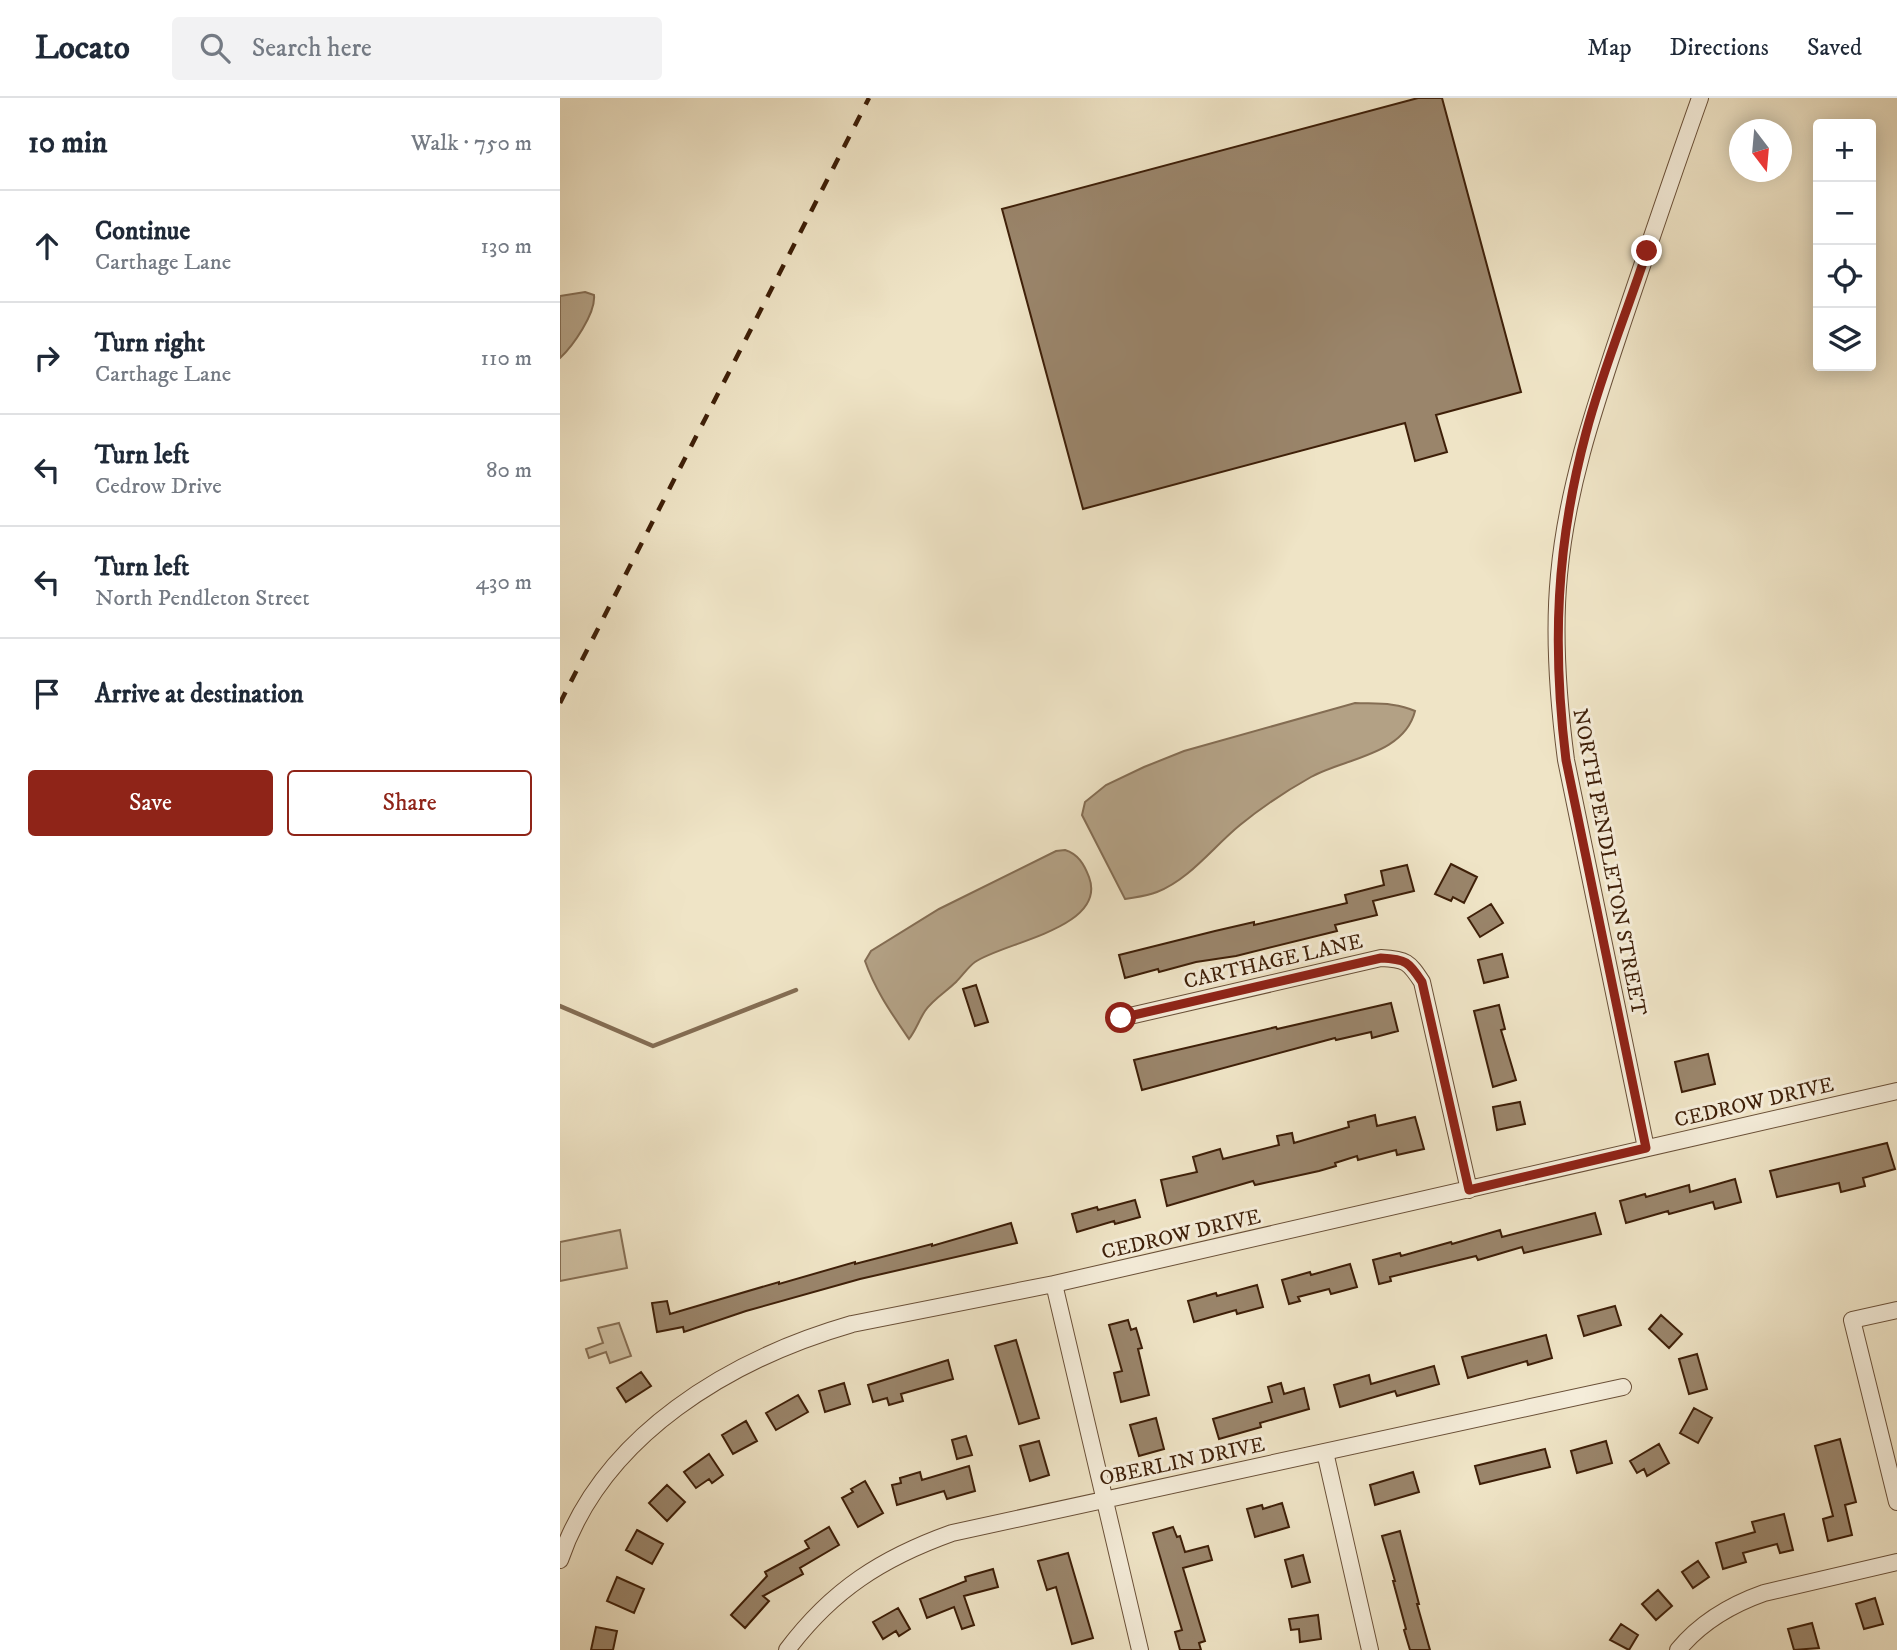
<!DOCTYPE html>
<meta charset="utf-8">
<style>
:root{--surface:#fff;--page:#f2f2f3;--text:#1f2937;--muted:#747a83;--line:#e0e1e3;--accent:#8f2418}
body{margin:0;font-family:"IM FELL DW Pica",serif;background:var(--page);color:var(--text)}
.controls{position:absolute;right:21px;top:21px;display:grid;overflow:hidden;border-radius:7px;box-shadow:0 4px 18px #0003}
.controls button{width:63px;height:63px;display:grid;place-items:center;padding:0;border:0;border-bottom:2px solid var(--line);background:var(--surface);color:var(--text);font:35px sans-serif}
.compass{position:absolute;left:1169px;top:21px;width:63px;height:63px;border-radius:50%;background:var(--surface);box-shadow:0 4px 18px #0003;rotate:164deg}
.stop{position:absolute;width:21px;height:21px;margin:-16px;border:5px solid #8f2418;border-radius:50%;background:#fff}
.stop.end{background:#8f2418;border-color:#fff;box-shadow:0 2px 7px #0008}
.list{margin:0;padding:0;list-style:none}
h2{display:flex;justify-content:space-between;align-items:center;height:91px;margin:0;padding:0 28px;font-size:30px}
h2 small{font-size:23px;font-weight:400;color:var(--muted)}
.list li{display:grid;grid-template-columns:46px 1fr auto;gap:21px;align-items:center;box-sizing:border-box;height:112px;padding:0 28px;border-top:2px solid var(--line)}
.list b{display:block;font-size:26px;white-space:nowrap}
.list p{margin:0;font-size:23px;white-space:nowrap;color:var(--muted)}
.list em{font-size:23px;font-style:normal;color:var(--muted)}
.actions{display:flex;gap:14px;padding:21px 28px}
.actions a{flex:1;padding:16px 0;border:2px solid var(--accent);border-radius:7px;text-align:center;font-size:24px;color:var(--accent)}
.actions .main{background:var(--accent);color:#fff}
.icon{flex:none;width:38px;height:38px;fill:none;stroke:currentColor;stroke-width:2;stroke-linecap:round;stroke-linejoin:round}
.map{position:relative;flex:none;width:1337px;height:1552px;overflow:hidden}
header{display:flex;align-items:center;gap:42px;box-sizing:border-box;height:98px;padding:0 35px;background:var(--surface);border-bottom:2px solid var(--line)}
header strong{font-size:33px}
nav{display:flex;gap:38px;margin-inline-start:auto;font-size:24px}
.search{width:490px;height:63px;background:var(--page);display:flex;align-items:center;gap:18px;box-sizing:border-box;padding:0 24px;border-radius:7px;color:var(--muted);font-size:26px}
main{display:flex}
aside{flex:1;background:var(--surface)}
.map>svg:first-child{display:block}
.green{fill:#d1c3a6;stroke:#887157;stroke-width:2}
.water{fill:#b3a185;stroke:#846d53;stroke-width:2}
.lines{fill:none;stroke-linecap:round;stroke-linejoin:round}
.stream{stroke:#846d53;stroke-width:4.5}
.building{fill:#9a856b;stroke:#3e1f08;stroke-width:2}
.minor-casing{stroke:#6a5038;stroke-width:18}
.minor{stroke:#f5edda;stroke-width:16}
.rail{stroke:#3e1f08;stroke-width:4.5;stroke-dasharray:12 12;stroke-linecap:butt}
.route{stroke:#8f2418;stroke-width:9}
.labels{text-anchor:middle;stroke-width:6;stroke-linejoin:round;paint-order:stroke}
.street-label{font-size:21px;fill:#3e1f08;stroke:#f5edda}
</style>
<header>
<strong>Locato</strong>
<div class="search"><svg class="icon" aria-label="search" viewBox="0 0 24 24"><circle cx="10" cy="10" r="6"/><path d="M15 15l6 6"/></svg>Search here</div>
<nav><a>Map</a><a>Directions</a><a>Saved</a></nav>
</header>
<main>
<aside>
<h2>10 min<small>Walk · 750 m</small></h2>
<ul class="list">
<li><svg class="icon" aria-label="ahead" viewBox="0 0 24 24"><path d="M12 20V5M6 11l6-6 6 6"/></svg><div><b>Continue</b><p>Carthage Lane</p></div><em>130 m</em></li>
<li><svg class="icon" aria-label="right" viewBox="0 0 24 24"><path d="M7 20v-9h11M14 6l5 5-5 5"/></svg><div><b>Turn right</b><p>Carthage Lane</p></div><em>110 m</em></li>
<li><svg class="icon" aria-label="left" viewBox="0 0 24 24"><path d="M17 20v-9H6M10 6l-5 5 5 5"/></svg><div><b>Turn left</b><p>Cedrow Drive</p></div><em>80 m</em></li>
<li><svg class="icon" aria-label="left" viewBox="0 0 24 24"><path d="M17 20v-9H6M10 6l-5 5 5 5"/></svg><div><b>Turn left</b><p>North Pendleton Street</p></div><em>430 m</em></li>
<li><svg class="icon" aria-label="arrive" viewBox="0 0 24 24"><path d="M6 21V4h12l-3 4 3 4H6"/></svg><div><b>Arrive at destination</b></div></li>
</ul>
<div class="actions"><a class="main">Save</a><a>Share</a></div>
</aside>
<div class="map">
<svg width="1337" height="1552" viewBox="0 0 1337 1552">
<rect width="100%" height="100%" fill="#efe4c6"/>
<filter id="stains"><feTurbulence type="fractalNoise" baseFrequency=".00286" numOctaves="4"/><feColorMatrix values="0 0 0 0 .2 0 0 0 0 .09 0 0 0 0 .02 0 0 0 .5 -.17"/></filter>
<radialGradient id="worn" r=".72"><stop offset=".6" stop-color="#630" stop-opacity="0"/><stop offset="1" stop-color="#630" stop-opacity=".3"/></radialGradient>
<!-- green -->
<path class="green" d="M60 1132 67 1170 0 1183V1144Z
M59 1225 71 1258 50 1265 46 1254 29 1260 26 1251 43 1245 38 1230Z"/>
<!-- water -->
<path class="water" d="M25 194 34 197C36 215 13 248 0 260V198Z
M795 605C815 606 836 604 855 613 844 657 785 660 751 679 726 693 702 709 680 727 653 749 630 781 597 794 587 798 576 799 565 801L522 717 525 704 546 687 584 669 624 653Z
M505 752C518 756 524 766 529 779 548 830 444 844 415 864 408 869 403 877 396 884 387 893 372 902 365 913 359 922 356 932 349 941 332 916 315 892 305 863L311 853 379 811 496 753Z"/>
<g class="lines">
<!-- stream -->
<path class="stream" d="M0 908 93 948 236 892"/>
</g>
<!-- building -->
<path class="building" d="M858 0H882L961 294 876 317 887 354 855 363 845 325 523 411 442 111Z
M891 766 917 779 904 805 893 799 891 803 875 796Z
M847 767 854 793 813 803 817 817 775 827 777 833 676 858 636 864 599 874 598 871 565 880 559 857 655 833 694 824V827L787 805 785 797 824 787 821 773Z
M931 806 943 825 920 839 908 820Z
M942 856 948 879 924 885 918 862Z
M416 887 428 924 415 928 403 891Z
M831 905 838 933 812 940 811 934 776 942 775 940 582 992 574 962 716 929 717 931Z
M939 907 945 931 941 932 956 982 933 989 914 913Z
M1148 956 1155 986 1122 994 1115 964Z
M960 1004 965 1026 937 1032 933 1009Z
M815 1017 817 1028 855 1019 864 1051 837 1057 836 1052 798 1062 797 1058 775 1065 776 1068 759 1073 695 1087 693 1083 607 1108 601 1082 637 1074 633 1059 660 1051 663 1061 719 1047 717 1038 732 1035 734 1045 789 1029 788 1024Z
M1327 1045 1335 1071 1303 1080 1305 1088 1281 1094 1279 1085 1217 1099 1210 1073Z
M1175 1081 1181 1104 1155 1111 1153 1104 1109 1116 1108 1113 1066 1125 1060 1103 1085 1096 1086 1099 1129 1087 1130 1094Z
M575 1102 580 1119 555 1126 554 1123 517 1134 512 1116 537 1109 538 1112Z
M1035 1115 1041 1136 964 1155 962 1149 918 1162 916 1158 830 1179 831 1183 819 1186 813 1162 840 1155 841 1158 891 1144 892 1146 940 1132 942 1139Z
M451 1125 457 1145 300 1181 186 1213 124 1234 123 1229 97 1234 92 1205 107 1203 110 1216 219 1184V1186L295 1164V1166L372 1146V1148Z
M790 1166 797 1189 771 1196 769 1191 738 1199 740 1203 729 1206 722 1182 750 1174 751 1177Z
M697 1187 703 1209 677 1216 676 1212 634 1224 628 1203 656 1195 657 1198Z
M1055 1208 1061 1227 1024 1238 1018 1218Z
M1101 1217 1122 1236 1109 1250 1089 1231Z
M568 1222 571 1232 576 1230 582 1250 578 1251 589 1297 561 1304 554 1275 562 1273 549 1227Z
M986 1237 992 1260 968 1267 967 1263 908 1280 902 1259Z
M456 1242 479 1320 459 1326 435 1248Z
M1137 1256 1147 1291 1129 1296 1119 1261Z
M388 1262 393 1281 341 1296 343 1303 329 1307 327 1300 313 1304 308 1287Z
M874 1268 879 1286 837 1298 835 1293 780 1309 774 1287 809 1277 811 1286Z
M81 1274 91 1288 66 1304 57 1290Z
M284 1285 290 1306 265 1314 259 1293Z
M721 1285 724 1296 744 1290 749 1311 700 1325 701 1329 659 1341 653 1321 712 1304 708 1289Z
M238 1297 248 1314 216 1332 206 1315Z
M1134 1310 1152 1320 1138 1345 1120 1335Z
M596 1320 604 1351 579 1358 570 1327Z
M186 1323 197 1343 173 1356 162 1337Z
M406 1338 412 1357 397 1361 392 1342Z
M1280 1341 1296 1404 1285 1407 1292 1437 1268 1443 1263 1421 1273 1418 1255 1348Z
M479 1343 489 1377 470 1383 460 1348Z
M1046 1343 1052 1365 1017 1375 1011 1353Z
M1099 1346 1109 1365 1087 1378 1084 1371 1077 1375 1070 1363Z
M985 1351 990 1369 920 1386 915 1368Z
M149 1356 163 1377 152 1385 149 1381 136 1390 124 1374Z
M409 1368 415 1393 387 1401 384 1393 337 1407 332 1387 341 1385 340 1380 360 1374 362 1382Z
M853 1374 859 1394 815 1407 810 1387Z
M305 1383 323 1415 298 1429 282 1400 293 1394 291 1391Z
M107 1387 125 1404 107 1423 89 1405Z
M722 1405 729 1429 695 1439 687 1411 702 1407 703 1411Z
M1224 1416 1233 1452 1220 1455 1217 1446 1183 1455 1186 1464 1163 1471 1156 1445 1195 1434 1192 1424Z
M269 1429 279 1447 240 1470 243 1476 203 1498 209 1503 185 1530 171 1517 207 1478 205 1474 249 1450 245 1443Z
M613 1429 617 1439 620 1438 625 1454 648 1448 652 1462 623 1470 645 1543 639 1545 641 1552H620L615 1534 622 1532 593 1435Z
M77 1432 103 1446 92 1466 66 1452Z
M840 1433 859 1506H857L870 1552H850L844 1532 846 1531 833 1483H835L822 1438Z
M508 1455 533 1540 512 1546 496 1489 487 1492 478 1463Z
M743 1457 750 1484 732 1489 725 1462Z
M1138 1463 1149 1479 1133 1490 1122 1474Z
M433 1471 438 1489 404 1498 414 1527 402 1531 394 1509 367 1520 360 1501 406 1483 405 1479Z
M57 1479 84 1491 74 1515 47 1503Z
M1098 1492 1112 1508 1096 1522 1082 1506Z
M1315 1500 1323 1526 1304 1531 1296 1506Z
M338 1510 350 1531 339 1538 336 1533 323 1541 313 1524Z
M758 1517 761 1541 740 1544 739 1531 731 1532 729 1521Z
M1252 1525 1259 1550 1234 1552 1228 1531Z
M1061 1526 1078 1537 1069 1552 1050 1542Z
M36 1529 57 1533 53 1552H31Z"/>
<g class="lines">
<defs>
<path id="minor" d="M561 920 821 860C846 861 849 864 862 884L909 1092
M1086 1050 1006 662C998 601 993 539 999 477 1007 388 1036 305 1064 221 1089 147 1114 73 1140 0
M494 1186 580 1552
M1337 1212 1292 1222 1337 1404
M765 1354 810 1552
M0 1462C43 1336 171 1261 292 1226L494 1186 1337 993
M227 1552C272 1492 322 1460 392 1435L1063 1289
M1118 1552C1141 1524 1170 1507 1204 1495L1337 1464"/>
</defs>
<!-- minor casing -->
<use href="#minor" class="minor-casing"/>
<!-- minor -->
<use href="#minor" class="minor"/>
<!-- rail -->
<path class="rail" d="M0 605 309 0"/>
</g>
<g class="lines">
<!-- route -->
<path class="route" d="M561 920 821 860C846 861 849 864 862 884L909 1092 1086 1050 1006 662C992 548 996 447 1026 335 1042 274 1067 214 1087 153"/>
</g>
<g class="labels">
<!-- street labels -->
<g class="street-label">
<text transform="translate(1050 764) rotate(79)" y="7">NORTH PENDLETON STREET</text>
<text transform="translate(713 863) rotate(-13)" y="7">CARTHAGE LANE</text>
<text transform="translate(1194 1004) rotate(-13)" y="7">CEDROW DRIVE</text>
<text transform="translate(621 1136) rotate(-13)" y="7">CEDROW DRIVE</text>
<text transform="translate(622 1363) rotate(-12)" y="7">OBERLIN DRIVE</text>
</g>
</g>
<rect width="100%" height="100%" filter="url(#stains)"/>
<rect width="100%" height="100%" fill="url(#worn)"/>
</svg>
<div class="controls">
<button>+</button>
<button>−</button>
<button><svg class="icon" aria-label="locate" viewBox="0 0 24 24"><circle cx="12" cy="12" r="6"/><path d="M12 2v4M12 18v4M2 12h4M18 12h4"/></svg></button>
<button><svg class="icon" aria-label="layers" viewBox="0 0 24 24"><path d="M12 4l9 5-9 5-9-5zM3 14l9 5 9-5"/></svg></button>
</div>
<svg class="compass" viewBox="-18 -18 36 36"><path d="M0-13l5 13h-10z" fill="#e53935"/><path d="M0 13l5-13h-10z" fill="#747a83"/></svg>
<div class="stop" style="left:561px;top:920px"></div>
<div class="stop end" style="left:1087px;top:153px"></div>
</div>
</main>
